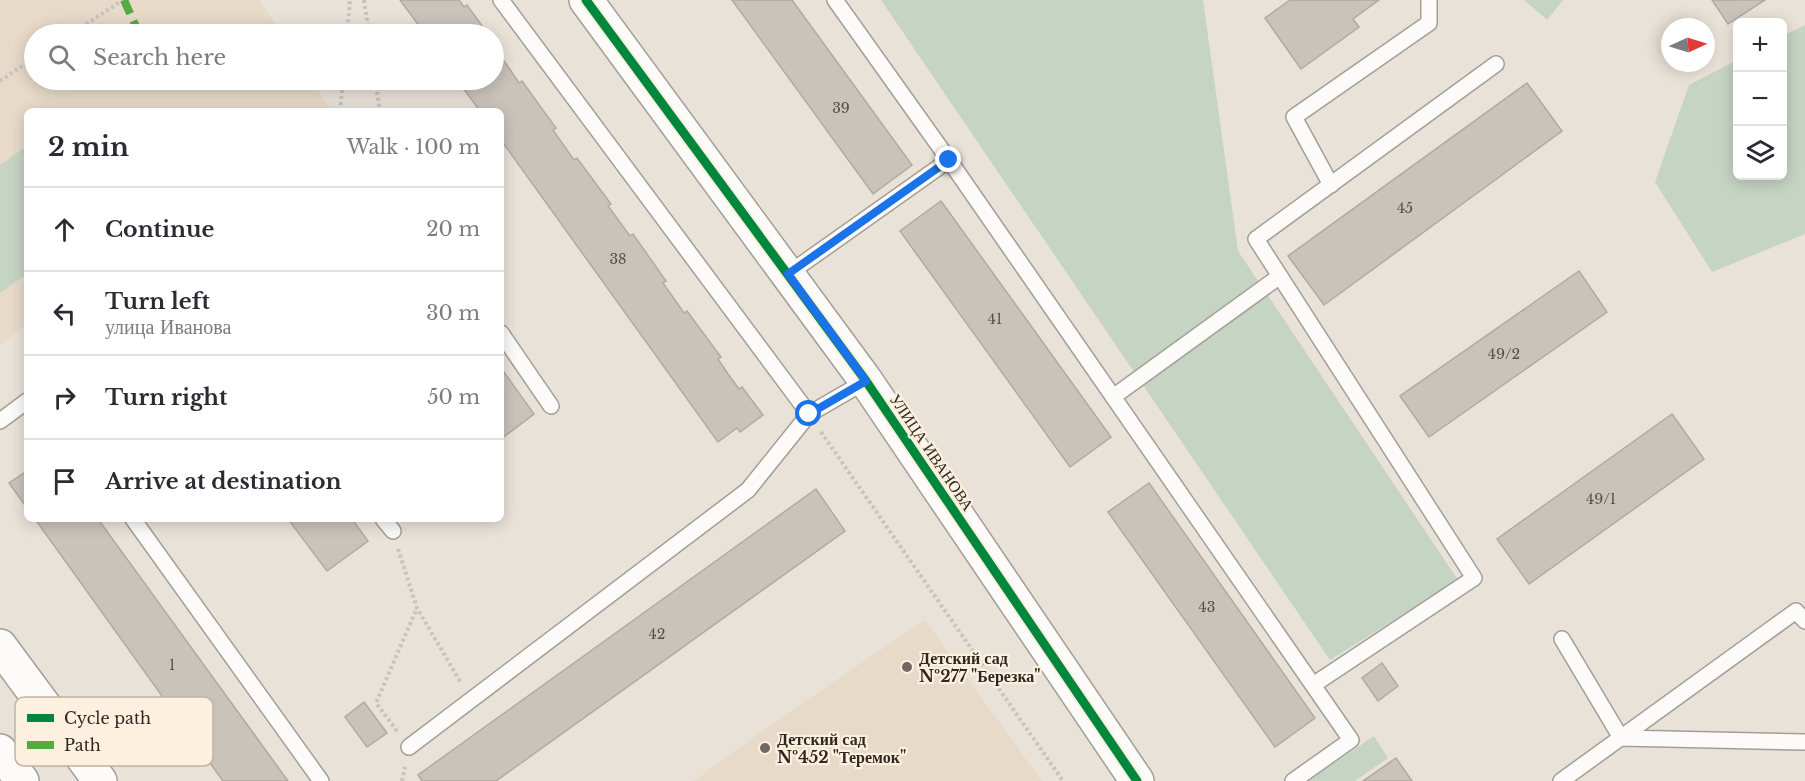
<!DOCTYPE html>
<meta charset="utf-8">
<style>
:root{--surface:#fff;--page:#f7f7f7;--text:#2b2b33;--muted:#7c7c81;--line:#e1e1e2}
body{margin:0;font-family:"Libre Baskerville",serif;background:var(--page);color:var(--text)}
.controls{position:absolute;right:18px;top:18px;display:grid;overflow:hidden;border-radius:9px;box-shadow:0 3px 15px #0003}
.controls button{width:54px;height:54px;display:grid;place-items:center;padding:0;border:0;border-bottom:2px solid var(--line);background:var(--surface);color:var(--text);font:30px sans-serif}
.compass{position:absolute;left:1661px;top:18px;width:54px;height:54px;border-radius:50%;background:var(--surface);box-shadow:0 3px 15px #0003;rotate:86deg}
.stop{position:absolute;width:18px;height:18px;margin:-14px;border:4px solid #1a73e8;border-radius:50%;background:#fff}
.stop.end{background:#1a73e8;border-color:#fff;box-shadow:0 2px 6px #0008}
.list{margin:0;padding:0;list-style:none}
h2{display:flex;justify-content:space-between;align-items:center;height:78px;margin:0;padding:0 24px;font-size:26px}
h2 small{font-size:20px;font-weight:400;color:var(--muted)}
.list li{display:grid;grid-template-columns:39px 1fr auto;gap:18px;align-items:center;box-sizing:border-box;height:84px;padding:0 24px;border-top:2px solid var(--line)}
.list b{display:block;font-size:22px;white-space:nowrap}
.list p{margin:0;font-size:20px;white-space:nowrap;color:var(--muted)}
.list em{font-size:20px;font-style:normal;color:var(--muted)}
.icon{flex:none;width:33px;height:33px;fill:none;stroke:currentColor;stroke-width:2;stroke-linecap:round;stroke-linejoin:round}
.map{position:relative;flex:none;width:1805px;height:781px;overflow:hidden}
.search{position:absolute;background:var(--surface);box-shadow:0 3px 15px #0003;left:24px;top:24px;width:480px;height:66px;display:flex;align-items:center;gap:15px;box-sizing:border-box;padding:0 21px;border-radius:33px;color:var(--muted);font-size:22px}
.panel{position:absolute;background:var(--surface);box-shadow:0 3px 15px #0003;left:24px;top:108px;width:480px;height:414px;border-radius:9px}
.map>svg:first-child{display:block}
.built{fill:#e7dac9}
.green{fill:#c6d4c4}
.building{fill:#cac3bc;stroke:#b1aaa4;stroke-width:1.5}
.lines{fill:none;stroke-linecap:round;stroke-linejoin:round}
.service-casing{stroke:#a39e97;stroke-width:18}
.tertiary-casing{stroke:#a39e97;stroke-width:36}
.secondary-casing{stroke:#a39e97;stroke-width:36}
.path{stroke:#c7c3c0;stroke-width:4;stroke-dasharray:3 3;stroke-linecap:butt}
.service{stroke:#fcfbf9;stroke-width:15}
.tertiary{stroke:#fcfbf9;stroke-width:33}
.secondary{stroke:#fcfbf9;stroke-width:33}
.quiet{stroke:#54aa43;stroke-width:8;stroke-dasharray:15 8;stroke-linecap:butt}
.cycleway-casing{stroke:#fdf0de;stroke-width:13}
.cycleway{stroke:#00873e;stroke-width:9}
.route{stroke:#1a73e8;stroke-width:8}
.poi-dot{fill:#6f6961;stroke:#fdf0de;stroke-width:2}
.labels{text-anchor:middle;stroke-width:4.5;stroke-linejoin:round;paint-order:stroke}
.number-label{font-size:14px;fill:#544f48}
.street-label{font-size:16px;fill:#2d2821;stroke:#fdf0de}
.poi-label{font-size:16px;font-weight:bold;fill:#2d2821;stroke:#fdf0de;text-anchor:start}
.key{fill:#fdf0de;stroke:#bfb4a5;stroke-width:1.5}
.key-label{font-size:16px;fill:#2d2821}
</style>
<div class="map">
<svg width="1805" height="781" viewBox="0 0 1805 781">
<rect width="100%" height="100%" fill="#e9e2d8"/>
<!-- built -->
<path class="built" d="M0 0H259L282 34H34V80H312L332 111H27V326L0 344Z
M925 620 1042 781H694L786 714Z"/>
<!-- green -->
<path class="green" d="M881 0H1203L1238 251 1458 580 1330 660Z
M1524 0H1563L1547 20Z
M1805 25V234L1712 272 1655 182 1689 85 1737 60 1738 176H1782L1783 36Z
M27 146V274L0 293V165Z
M1374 736 1388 758 1355 781H1308Z"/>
<!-- building -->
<path class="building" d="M400 0H459L464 7 467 5 488 34H425Z
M732 0H792L912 165 873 194Z
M1290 0H1379L1353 19 1359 27 1301 69 1265 18Z
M1712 0H1765L1728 24Z
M494 42 501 51 498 53 509 68 519 83 522 81 556 128 553 130 574 160 577 158 611 204 608 206 630 236 633 234 666 281 663 283 684 313 687 311 721 357 718 359 728 374 739 389 742 387 763 415 740 432 737 428 718 442 501 140V111H480L457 80H494Z
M1527 83 1562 131 1324 305 1288 256Z
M941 201 1111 437 1070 467 900 231Z
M1579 271 1607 312 1429 437 1400 396Z
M501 368 534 414 501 439Z
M1672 414 1704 459 1529 584 1497 539Z
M27 471V508L9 483Z
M1149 483 1315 718 1275 747 1108 512Z
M816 489 845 531 496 781H422L418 775Z
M35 519H98L288 781H223Z
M288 519H352L368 541 327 571Z
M1382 663 1398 686 1378 701 1362 678Z
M364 702 387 733 367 747 345 717Z
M1396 758 1412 781H1363Z"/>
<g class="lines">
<defs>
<path id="service" d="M501 0 809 414
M835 0 949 160 1351 740 1293 781
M1331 185 1294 117 1429 23V0
M788 274 949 160
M501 333 551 406
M1113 397 1280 276
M0 421 27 401
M133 519 321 781
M383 519 393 531
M1562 639 1621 738 1805 742
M1313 685 1474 578 1256 239 1496 64
M409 747 748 490 809 414 866 381
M1561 781 1796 611 1805 621"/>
<path id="tertiary" d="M586 0 866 381 1137 781"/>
<path id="secondary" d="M0 646 100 781
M0 751 22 781"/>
</defs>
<!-- service casing -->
<use href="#service" class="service-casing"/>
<!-- tertiary casing -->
<use href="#tertiary" class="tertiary-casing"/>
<!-- secondary casing -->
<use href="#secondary" class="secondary-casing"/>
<!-- path -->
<path class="path" d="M364 0 369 34
M71 34 123 0
M347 34 350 0
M375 80 380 111
M0 81 34 58
M340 111 343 80
M821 432 1063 781
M398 549 417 608 461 683
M397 731 376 703 417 608
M402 781 405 767"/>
<!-- service -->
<use href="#service" class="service"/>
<!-- tertiary -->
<use href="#tertiary" class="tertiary"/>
<!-- secondary -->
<use href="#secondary" class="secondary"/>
<!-- quiet -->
<path class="quiet" d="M124 0 137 29 151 34"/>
<defs>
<path id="cycleway" d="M586 0 866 381 1137 781"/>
</defs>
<!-- cycleway casing -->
<use href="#cycleway" class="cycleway-casing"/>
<!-- cycleway -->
<use href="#cycleway" class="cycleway"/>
</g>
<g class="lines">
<!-- route -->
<path class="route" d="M809 414 866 381 788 274 949 160"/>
</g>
<!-- markers -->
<g class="poi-dot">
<circle cx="907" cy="667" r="6"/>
<circle cx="765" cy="748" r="6"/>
</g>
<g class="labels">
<!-- number labels -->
<g class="number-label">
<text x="841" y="113">39</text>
<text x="1405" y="213">45</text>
<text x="618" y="264">38</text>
<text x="995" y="324">41</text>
<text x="1504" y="359">49/2</text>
<text x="1601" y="504">49/1</text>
<text x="1207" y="612">43</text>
<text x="657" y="639">42</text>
<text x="172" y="670">1</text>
</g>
<!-- street labels -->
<g class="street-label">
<text transform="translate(932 452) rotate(56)" y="6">УЛИЦА ИВАНОВА</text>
</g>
<!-- poi labels -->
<g class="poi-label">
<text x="919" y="664">Детский сад<tspan x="919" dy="18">№277 "Березка"</tspan></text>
<text x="777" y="745">Детский сад<tspan x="777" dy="18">№452 "Теремок"</tspan></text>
</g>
</g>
<!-- legend -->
<rect x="15" y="697" width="198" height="69" rx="9" class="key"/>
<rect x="27" y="714" width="27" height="8" fill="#00873e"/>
<rect x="27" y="741" width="27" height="8" fill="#54aa43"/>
<g class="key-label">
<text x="64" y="724">Cycle path</text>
<text x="64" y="751">Path</text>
</g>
</svg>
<div class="controls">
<button>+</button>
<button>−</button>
<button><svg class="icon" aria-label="layers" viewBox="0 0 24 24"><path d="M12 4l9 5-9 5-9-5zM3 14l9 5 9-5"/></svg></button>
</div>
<svg class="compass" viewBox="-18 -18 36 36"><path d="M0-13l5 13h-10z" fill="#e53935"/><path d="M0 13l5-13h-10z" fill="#7c7c81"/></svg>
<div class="stop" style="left:809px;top:414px"></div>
<div class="stop end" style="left:949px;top:160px"></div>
<div class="search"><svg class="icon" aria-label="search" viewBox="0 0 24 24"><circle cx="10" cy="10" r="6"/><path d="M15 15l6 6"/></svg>Search here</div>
<section class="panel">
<h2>2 min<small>Walk · 100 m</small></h2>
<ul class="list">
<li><svg class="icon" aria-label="ahead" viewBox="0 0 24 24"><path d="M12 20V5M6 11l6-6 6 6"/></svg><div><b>Continue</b></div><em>20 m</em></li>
<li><svg class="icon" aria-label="left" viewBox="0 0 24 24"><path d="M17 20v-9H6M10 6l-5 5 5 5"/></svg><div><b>Turn left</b><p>улица Иванова</p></div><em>30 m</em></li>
<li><svg class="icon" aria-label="right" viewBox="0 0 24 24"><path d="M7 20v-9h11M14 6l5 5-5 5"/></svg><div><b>Turn right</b></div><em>50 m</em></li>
<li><svg class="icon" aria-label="arrive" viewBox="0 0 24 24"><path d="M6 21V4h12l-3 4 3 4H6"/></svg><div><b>Arrive at destination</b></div></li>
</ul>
</section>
</div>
